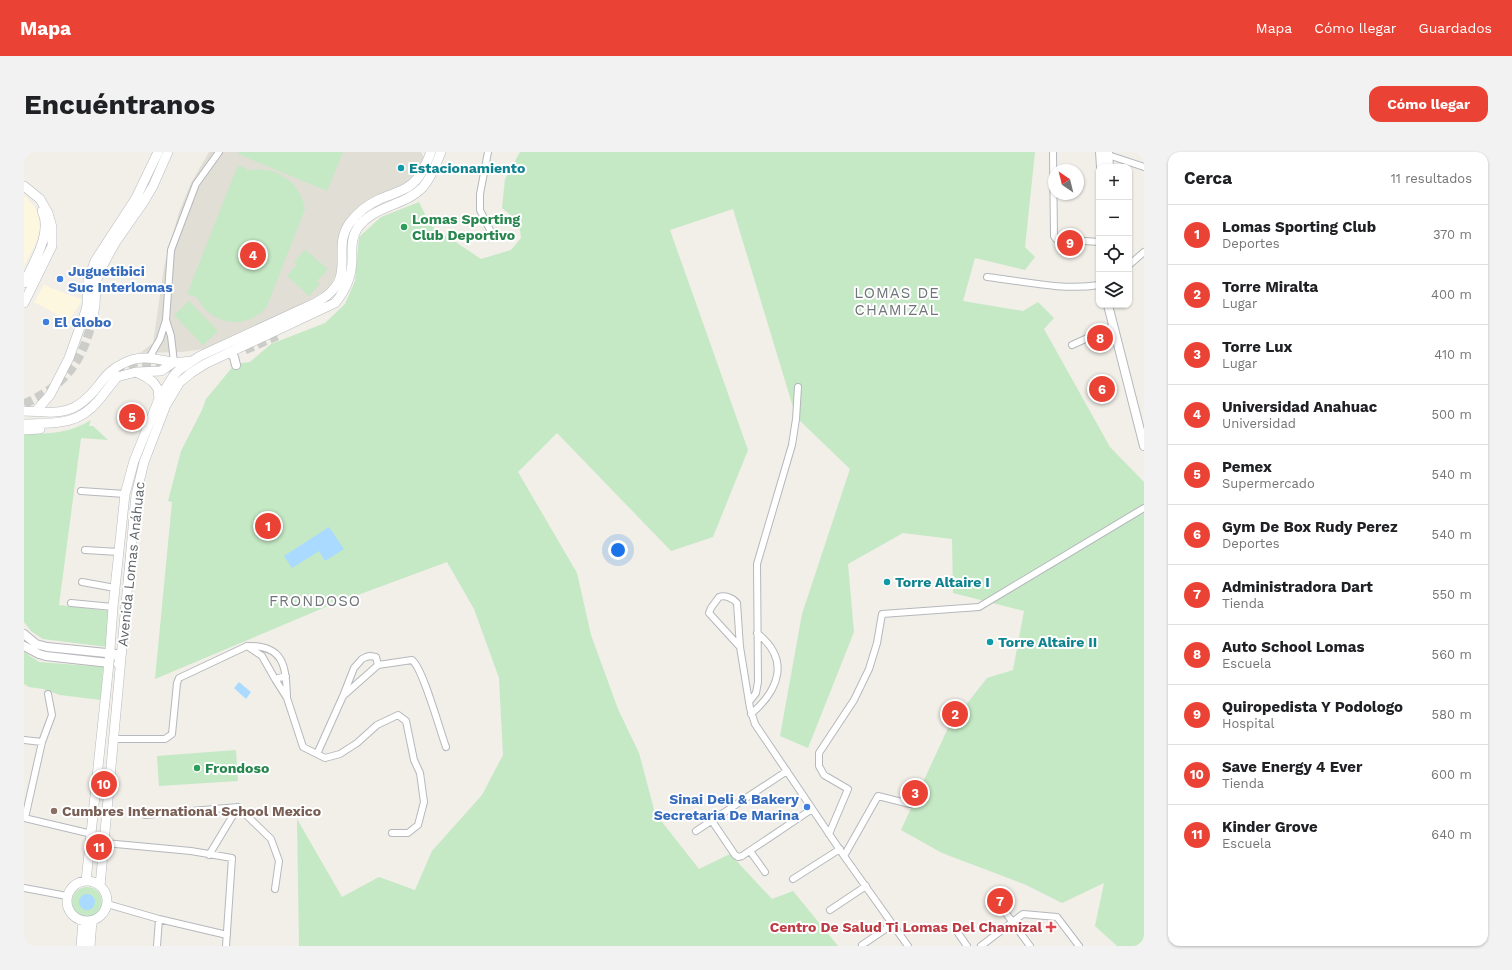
<!DOCTYPE html>
<html lang="es">
<meta charset="utf-8">
<style>
:root{--surface:#fff;--page:#f2f2f2;--text:#202124;--muted:#757577;--line:#e0e0e0;--accent:#ea4335}
body{margin:0;font-family:"Work Sans",sans-serif;background:var(--page);color:var(--text)}
.controls{position:absolute;right:12px;top:12px;display:grid;overflow:hidden;border-radius:8px;box-shadow:0 1px 3px #0004}
.controls button{width:36px;height:36px;display:grid;place-items:center;padding:0;border:0;border-bottom:1px solid var(--line);background:var(--surface);color:var(--text);font:20px sans-serif}
.compass{position:absolute;left:1024px;top:12px;width:36px;height:36px;border-radius:50%;background:var(--surface);box-shadow:0 1px 3px #0004;rotate:325deg}
.you{position:absolute;left:594px;top:398px;width:14px;height:14px;margin:-10px;border:3px solid #fff;border-radius:50%;background:#1a73e8;box-shadow:0 0 0 6px #1a73e833}
.badge{display:grid;place-items:center;width:26px;height:26px;border-radius:50%;background:var(--accent);color:#fff;font-size:13px;font-weight:700}
.pin{position:absolute;translate:-50% -50%;border:2px solid #fff;box-shadow:0 1px 4px #0006}
.list{margin:0;padding:0;list-style:none}
h2{display:flex;justify-content:space-between;align-items:center;height:52px;margin:0;padding:0 16px;font-size:17px}
h2 small{font-size:13px;font-weight:400;color:var(--muted)}
.list li{display:grid;grid-template-columns:26px 1fr auto;gap:12px;align-items:center;box-sizing:border-box;height:60px;padding:0 16px;border-top:1px solid var(--line)}
.list b{display:block;font-size:15px;white-space:nowrap}
.list p{margin:0;font-size:13px;white-space:nowrap;color:var(--muted)}
.list em{font-size:13px;font-style:normal;color:var(--muted)}
.icon{flex:none;width:22px;height:22px;fill:none;stroke:currentColor;stroke-width:2;stroke-linecap:round;stroke-linejoin:round}
.map{position:relative;flex:none;width:1120px;height:794px;overflow:hidden;border-radius:12px}
header{display:flex;align-items:center;gap:24px;box-sizing:border-box;height:56px;padding:0 20px;background:var(--accent);color:#fff}
header strong{font-size:19px}
nav{display:flex;gap:22px;margin-inline-start:auto;font-size:14px}
.intro{display:flex;align-items:center;justify-content:space-between;box-sizing:border-box;height:96px;padding:0 24px}
h1{margin:0;font-size:28px}
.button{padding:10px 18px;border-radius:12px;background:var(--accent);color:#fff;font-size:14px;font-weight:700}
main{display:flex;gap:24px;padding:0 24px}
aside{flex:1;background:var(--surface);border-radius:12px;box-shadow:0 1px 3px #0004}
.map>svg:first-child{display:block}
.commercial{fill:#fef7e0}
.education{fill:#e1ded6}
.green{fill:#c5e8c5}
.water{fill:#aadaff}
.lines{fill:none;stroke-linecap:round;stroke-linejoin:round}
.secondary-tunnel{stroke:#ccccc8;stroke-width:9;stroke-dasharray:9 4.5;stroke-linecap:butt}
.minor-casing{stroke:#b5b8bc;stroke-width:8}
.tertiary-casing{stroke:#b5b8bc;stroke-width:10}
.secondary-casing{stroke:#b6babf;stroke-width:10}
.minor{stroke:#fff;stroke-width:6}
.tertiary{stroke:#fff;stroke-width:8}
.secondary{stroke:#fff;stroke-width:9}
.culture-dot{fill:#0f9aa8;stroke:#fff;stroke-width:1.5}
.leisure-dot{fill:#2e9e5b;stroke:#fff;stroke-width:1.5}
.shop-dot{fill:#3f7fe0;stroke:#fff;stroke-width:1.5}
.education-dot{fill:#8d6e63;stroke:#fff;stroke-width:1.5}
.health-dot{fill:#e0444e;stroke:#fff;stroke-width:1.5}
.labels{text-anchor:middle;stroke-width:4;stroke-linejoin:round;paint-order:stroke}
.culture-label{font-size:14px;font-weight:bold;fill:#0d838f;stroke:#fff;text-anchor:start}
.leisure-label{font-size:14px;font-weight:bold;fill:#27864d;stroke:#fff;text-anchor:start}
.shop-label{font-size:14px;font-weight:bold;fill:#366cbe;stroke:#fff;text-anchor:start}
.street-label{font-size:14px;fill:#5f6368;stroke:#fff}
.education-label{font-size:14px;font-weight:bold;fill:#785e54;stroke:#fff;text-anchor:start}
.health-label{font-size:14px;font-weight:bold;fill:#be3a42;stroke:#fff;text-anchor:end}
.neighbourhood-label{font-size:15px;letter-spacing:1px;fill:#70757a;stroke:#fff}
</style>
<header>
<strong>Mapa</strong>
<nav><a>Mapa</a><a>Cómo llegar</a><a>Guardados</a></nav>
</header>
<div class="intro"><h1>Encuéntranos</h1><a class="button">Cómo llegar</a></div>
<main>
<div class="map">
<svg width="1120" height="794" viewBox="0 0 1120 794">
<rect width="100%" height="100%" fill="#f1efe8"/>
<!-- commercial -->
<path class="commercial" d="M0 43 10 54 15 64 16 79 13 89 0 114Z
M20 133 58 148 45 169 10 150Z"/>
<!-- education -->
<path class="education" d="M185 0H397L400 6 398 12 391 25 378 35 342 49 326 64 317 79 314 113 312 123 307 132 298 141 278 152 180 197 158 200 116 201 129 191 140 115 155 60 167 31Z"/>
<!-- green -->
<path class="green" d="M215 0H319L303 39 214 2Z
M496 0H1011L1001 95 1011 105 1001 118 951 106 939 149 999 159 1014 150 1030 166 1020 177 1086 295 1120 330V794H1093L1071 774 1080 731 1038 751 1000 732 918 701 877 678 924 576 963 526 989 518 1000 459 929 441 928 387 879 381 824 412 830 480 784 596 756 584 778 462 826 317 772 265 709 57 646 78 724 298 689 385 647 399 533 281 494 320 553 421 567 483 594 557 615 601 631 661 675 717 706 702 748 747 769 739 814 794H275L273 667 318 745 355 725 391 738 408 699 458 643 479 603 475 526 450 457 423 410 304 454 131 527 148 350 144 349 157 299 178 258 182 247 211 212 226 210 247 192 301 171 321 152 331 129 335 85 357 65 395 50 406 73 457 107 487 98 497 86C496 69 490 66 478 56L481 27Z
M214 13 223 17V19C251 12 276 29 281 57L243 154C229 173 202 175 184 160 179 156 176 149 172 145 170 144 166 143 163 142Z
M281 98 304 117 293 129 296 132 285 144 263 124 273 112 270 110Z
M165 149 194 179 179 193 150 163Z
M67 268 65 274H69L84 288 57 286 35 453 85 459 83 495 19 487 7 479 0 470V282C24 282 47 281 67 268Z
M0 500 15 510 79 515 77 548 36 543 19 537 5 535 0 532Z
M212 598 214 629 135 634 133 604Z
M48 750a15 15 0 1 1 30 0a15 15 0 1 1-30 0Z"/>
<!-- water -->
<path class="water" d="M305 375 320 397 301 409 295 399 268 416 260 404Z
M215 530 227 540 222 547 210 536Z
M55 750a8 8 0 1 1 16 0a8 8 0 1 1-16 0Z"/>
<g class="lines">
<!-- secondary-tunnel -->
<path class="secondary-tunnel" d="M221 198 253 184
M94 224C110 208 127 214 148 216
M0 252C40 234 58 211 68 169"/>
<defs>
<path id="minor" d="M464 0 456 42V58L466 78
M1029 0 1030 84 1032 87 1075 90
M1084 3 1120 15
M1105 113 1120 100
M963 125C998 129 1040 139 1075 133
M142 168 147 184 150 210
M1048 193 1090 174
M125 206 136 187 142 168 147 98 172 32 195 0
M57 339 101 342
M61 398 95 400
M58 430 91 436
M47 451 89 455
M223 494 238 504 251 527 262 524
M716 495 685 461 687 456 695 445C701 443 709 446 713 451L716 495 726 556 731 572 820 704 884 794
M251 527 263 546 279 595 301 606 316 602 333 591 353 573 374 563 382 569 390 608 396 621 400 650 394 673 384 681H368
M319 544 354 513 388 508C399 516 416 579 422 595
M725 550 732 541 734 530 733 412 768 293 772 267 774 235
M727 562C756 537 766 507 733 481
M89 587H141L148 582 153 531 155 526 223 494C260 493 262 514 263 545
M0 588 18 590
M293 602 319 544 330 516 338 507 342 505 346 504 352 505 354 513
M121 663 214 655 247 687 255 709 251 737
M0 666 68 682
M1 666 18 590 28 563 24 542
M688 669 711 703 714 705 718 704 788 657
M672 679 763 619
M805 682 824 637 800 623 795 614V601L830 548 845 517 853 491 858 462 955 455 1120 356
M81 691 167 699 208 706 202 794
M726 699 741 720
M185 703 214 655
M820 704 854 644 886 652
M769 727 816 697
M0 736 43 744
M970 745 1006 794
M83 752 135 767 203 783
M806 758 842 734
M934 781 943 794
M838 793 869 772
M133 794 135 767
M957 794 999 762 1033 765 1055 794"/>
<path id="tertiary" d="M1076 0 1077 15
M1084 0 1085 15
M1084 153 1120 294
M205 200 210 205 212 213
M0 482 12 492 23 495 92 502 95 508 94 512
M0 494 15 502 22 504 85 511"/>
<path id="secondary" d="M0 34 16 47 24 61 28 75V94L0 151
M0 131C9 112 29 80 18 59
M68 169 71 154 72 130 79 113 91 91 119 51 129 34 144 0
M113 220 137 219 150 210
M93 225 112 220 122 225 129 230 134 237 135 247
M0 259C35 261 51 264 74 234 81 225 87 217 98 212 117 202 130 207 149 210 155 211 162 209 168 209
M11 260 26 243 45 206 61 161 63 153 64 128 71 109 112 46 134 0
M0 272C30 271 53 274 74 249 81 241 87 232 94 224
M0 278 16 277
M43 749a20 20 0 1 1 40 0a20 20 0 1 1-40 0Z
M62 729 85 511 89 455 101 342 110 309 135 247 150 223 155 218 176 204 291 151C337 127 306 100 325 72 333 61 344 52 356 47 369 41 383 39 393 27 400 19 403 9 407 0
M76 734 112 343 120 310 142 253 156 230 167 221 181 212 311 151C322 138 328 124 328 107 328 97 327 86 333 77 349 53 380 55 399 35 408 25 412 12 417 0
M57 794 59 769
M66 794 68 769"/>
</defs>
<!-- minor casing -->
<use href="#minor" class="minor-casing"/>
<!-- tertiary casing -->
<use href="#tertiary" class="tertiary-casing"/>
<!-- secondary casing -->
<use href="#secondary" class="secondary-casing"/>
<!-- minor -->
<use href="#minor" class="minor"/>
<!-- tertiary -->
<use href="#tertiary" class="tertiary"/>
<!-- secondary -->
<use href="#secondary" class="secondary"/>
</g>
<!-- markers -->
<g class="culture-dot">
<circle cx="377" cy="16" r="4"/>
<circle cx="863" cy="430" r="4"/>
<circle cx="966" cy="490" r="4"/>
</g>
<g class="leisure-dot">
<circle cx="380" cy="75" r="4"/>
<circle cx="173" cy="616" r="4"/>
</g>
<g class="shop-dot">
<circle cx="36" cy="127" r="4"/>
<circle cx="22" cy="170" r="4"/>
<circle cx="783" cy="655" r="4"/>
</g>
<circle class="education-dot" cx="30" cy="659" r="4"/>
<path class="health-dot" d="M1025 769h4v4h4v4h-4v4h-4v-4h-4v-4h4z"/>
<g class="labels">
<!-- culture labels -->
<g class="culture-label">
<text x="385" y="21">Estacionamiento</text>
<text x="871" y="435">Torre Altaire I</text>
<text x="974" y="495">Torre Altaire II</text>
</g>
<!-- leisure labels -->
<g class="leisure-label">
<text x="388" y="72">Lomas Sporting<tspan x="388" dy="16">Club Deportivo</tspan></text>
<text x="181" y="621">Frondoso</text>
</g>
<!-- shop labels -->
<g class="shop-label">
<text x="44" y="124">Juguetibici<tspan x="44" dy="16">Suc Interlomas</tspan></text>
<text x="30" y="175">El Globo</text>
<text x="775" y="652" text-anchor="end">Sinai Deli &amp; Bakery<tspan x="775" dy="16">Secretaria De Marina</tspan></text>
</g>
<!-- street labels -->
<g class="street-label">
<text transform="translate(107 412) rotate(-84)" y="5">Avenida Lomas Anáhuac</text>
</g>
<!-- education labels -->
<g class="education-label">
<text x="38" y="664">Cumbres International School Mexico</text>
</g>
<!-- health labels -->
<g class="health-label">
<text x="1018" y="780">Centro De Salud Ti Lomas Del Chamizal</text>
</g>
<!-- neighbourhood labels -->
<g class="neighbourhood-label">
<text x="873" y="146">LOMAS DE<tspan x="873" dy="17">CHAMIZAL</tspan></text>
<text x="291" y="454">FRONDOSO</text>
</g>
</g>
</svg>
<div class="controls">
<button>+</button>
<button>−</button>
<button><svg class="icon" aria-label="locate" viewBox="0 0 24 24"><circle cx="12" cy="12" r="6"/><path d="M12 2v4M12 18v4M2 12h4M18 12h4"/></svg></button>
<button><svg class="icon" aria-label="layers" viewBox="0 0 24 24"><path d="M12 4l9 5-9 5-9-5zM3 14l9 5 9-5"/></svg></button>
</div>
<svg class="compass" viewBox="-18 -18 36 36"><path d="M0-13l5 13h-10z" fill="#e53935"/><path d="M0 13l5-13h-10z" fill="#757577"/></svg>
<div class="you"></div>
<div class="pin badge" style="left:244px;top:374px">1</div>
<div class="pin badge" style="left:931px;top:562px">2</div>
<div class="pin badge" style="left:891px;top:641px">3</div>
<div class="pin badge" style="left:229px;top:103px">4</div>
<div class="pin badge" style="left:108px;top:265px">5</div>
<div class="pin badge" style="left:1078px;top:237px">6</div>
<div class="pin badge" style="left:976px;top:749px">7</div>
<div class="pin badge" style="left:1076px;top:186px">8</div>
<div class="pin badge" style="left:1046px;top:91px">9</div>
<div class="pin badge" style="left:80px;top:632px">10</div>
<div class="pin badge" style="left:75px;top:695px">11</div>
</div>
<aside>
<h2>Cerca<small>11 resultados</small></h2>
<ul class="list">
<li><span class="badge">1</span><div><b>Lomas Sporting Club</b><p>Deportes</p></div><em>370 m</em></li>
<li><span class="badge">2</span><div><b>Torre Miralta</b><p>Lugar</p></div><em>400 m</em></li>
<li><span class="badge">3</span><div><b>Torre Lux</b><p>Lugar</p></div><em>410 m</em></li>
<li><span class="badge">4</span><div><b>Universidad Anahuac</b><p>Universidad</p></div><em>500 m</em></li>
<li><span class="badge">5</span><div><b>Pemex</b><p>Supermercado</p></div><em>540 m</em></li>
<li><span class="badge">6</span><div><b>Gym De Box Rudy Perez</b><p>Deportes</p></div><em>540 m</em></li>
<li><span class="badge">7</span><div><b>Administradora Dart</b><p>Tienda</p></div><em>550 m</em></li>
<li><span class="badge">8</span><div><b>Auto School Lomas</b><p>Escuela</p></div><em>560 m</em></li>
<li><span class="badge">9</span><div><b>Quiropedista Y Podologo</b><p>Hospital</p></div><em>580 m</em></li>
<li><span class="badge">10</span><div><b>Save Energy 4 Ever</b><p>Tienda</p></div><em>600 m</em></li>
<li><span class="badge">11</span><div><b>Kinder Grove</b><p>Escuela</p></div><em>640 m</em></li>
</ul>
</aside>
</main>
